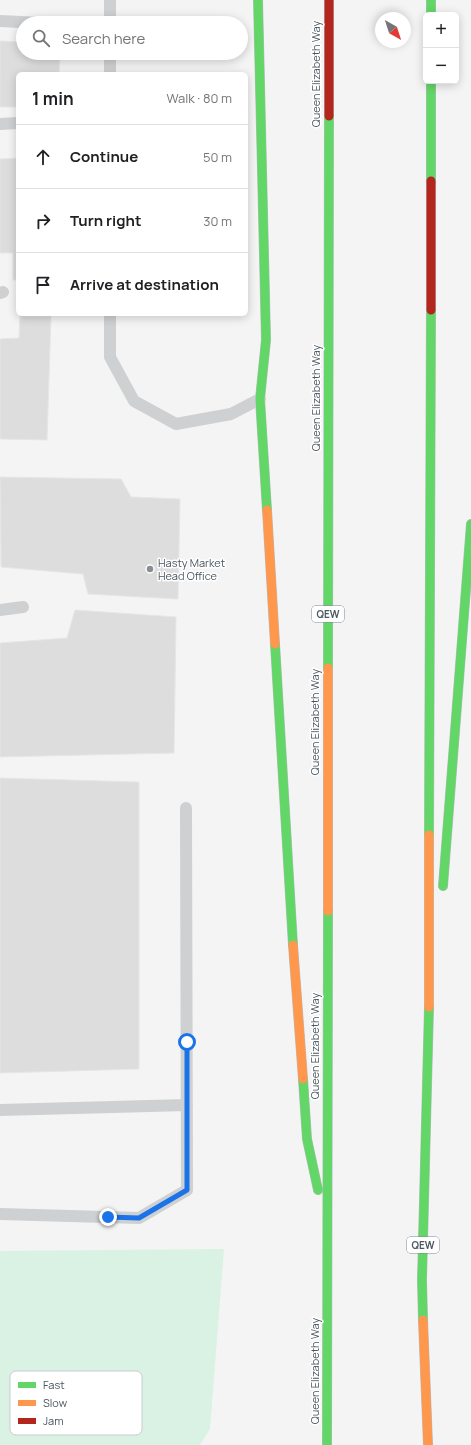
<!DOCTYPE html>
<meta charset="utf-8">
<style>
:root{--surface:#fff;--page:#f6f6f6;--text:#202124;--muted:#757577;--line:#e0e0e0}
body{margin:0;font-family:Manrope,sans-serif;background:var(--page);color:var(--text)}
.controls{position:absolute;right:12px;top:12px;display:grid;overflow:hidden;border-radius:6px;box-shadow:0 2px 10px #0003}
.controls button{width:36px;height:36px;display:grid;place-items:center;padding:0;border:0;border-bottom:1px solid var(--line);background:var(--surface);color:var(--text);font:20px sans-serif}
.compass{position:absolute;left:375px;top:12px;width:36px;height:36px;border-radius:50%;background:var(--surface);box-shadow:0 2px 10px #0003;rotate:141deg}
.stop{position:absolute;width:12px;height:12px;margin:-9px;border:3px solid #1a73e8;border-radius:50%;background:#fff}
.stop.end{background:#1a73e8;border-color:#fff;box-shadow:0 1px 4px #0008}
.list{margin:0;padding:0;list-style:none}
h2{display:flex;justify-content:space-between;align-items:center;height:52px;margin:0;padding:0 16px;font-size:17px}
h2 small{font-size:13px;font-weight:400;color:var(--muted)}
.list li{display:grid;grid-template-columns:26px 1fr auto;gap:12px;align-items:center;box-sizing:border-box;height:64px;padding:0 16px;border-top:1px solid var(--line)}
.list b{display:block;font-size:15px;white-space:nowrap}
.list em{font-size:13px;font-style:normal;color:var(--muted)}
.icon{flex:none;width:22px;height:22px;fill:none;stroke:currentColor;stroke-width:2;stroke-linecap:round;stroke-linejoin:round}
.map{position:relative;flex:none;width:471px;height:1445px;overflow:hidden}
.search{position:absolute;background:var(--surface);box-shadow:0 2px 10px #0003;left:16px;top:16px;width:232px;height:44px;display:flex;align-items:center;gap:10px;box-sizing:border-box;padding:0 14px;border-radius:22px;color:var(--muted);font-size:15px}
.panel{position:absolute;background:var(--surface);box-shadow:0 2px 10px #0003;left:16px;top:72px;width:232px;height:244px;border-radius:6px}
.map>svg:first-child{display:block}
.green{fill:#d9f2e3}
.building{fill:#ddddde;stroke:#e5e6e7}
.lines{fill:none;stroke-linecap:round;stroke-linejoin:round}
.fast-casing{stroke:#b9bec3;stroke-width:10}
.slow-casing{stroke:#b9bec3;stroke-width:10}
.jam-casing{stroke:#b9bec3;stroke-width:10}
.lane{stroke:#ced0d2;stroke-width:12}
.fast{stroke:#63d668;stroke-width:9}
.slow{stroke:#ff974d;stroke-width:9}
.jam{stroke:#b3261e;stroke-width:9}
.route{stroke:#1a73e8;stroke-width:5}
.poi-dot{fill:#868d94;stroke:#fff;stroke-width:1.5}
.labels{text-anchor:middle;stroke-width:3;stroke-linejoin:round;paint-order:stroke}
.shield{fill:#fff;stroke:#808990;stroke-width:1}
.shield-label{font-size:10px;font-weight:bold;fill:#4a5661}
.street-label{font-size:11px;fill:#4a5661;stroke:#fff}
.poi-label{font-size:11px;fill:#4a5661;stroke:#fff;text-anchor:start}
.key{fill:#fff;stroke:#c9ccd0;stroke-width:1}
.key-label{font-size:11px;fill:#4a5661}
</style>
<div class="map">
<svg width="471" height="1445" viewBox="0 0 471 1445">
<rect width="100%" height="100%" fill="#f4f4f4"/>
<!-- green -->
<path class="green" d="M224 1249 210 1429 200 1445H0V1251Z"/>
<!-- building -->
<path class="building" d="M0 41 23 42V53H60L59 74H18V107H0Z
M18 158V280H13V253H0V159Z
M20 316H51L47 440 0 439V339L19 338Z
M0 477 121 479 131 497 180 499 178 599 88 594 83 574 1 567Z
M75 610 176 617 174 753 0 757V643L67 638Z
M0 778 139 782V1069L0 1073Z"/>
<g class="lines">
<defs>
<path id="fast" d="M258 0 266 340 260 399 267 510
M431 0V15
M431 181V81
M275 644 293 945
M328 668 329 116
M429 835 431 310
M443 886 471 524
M303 1079 307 1139 318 1190
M423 1320 422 1280 429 1007
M327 1445 328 911"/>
<path id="slow" d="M267 510 275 644
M328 911V668
M293 945 303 1079
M429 1007V835
M423 1320 428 1445"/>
<path id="jam" d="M329 116V0
M431 310V181"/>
</defs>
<!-- fast casing -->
<use href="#fast" class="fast-casing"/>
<!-- slow casing -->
<use href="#slow" class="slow-casing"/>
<!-- jam casing -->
<use href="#jam" class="jam-casing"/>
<!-- lane -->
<path class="lane" d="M110 0V23
M0 21 42 23
M110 53V74
M0 124 18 123
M0 293 3 292
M110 314V357L134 401 176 424 231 414 260 399
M0 610 23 607
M0 1110 187 1105
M0 1214 139 1218 187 1190 186 808"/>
<!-- fast -->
<use href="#fast" class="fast"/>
<!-- slow -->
<use href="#slow" class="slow"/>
<!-- jam -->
<use href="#jam" class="jam"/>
</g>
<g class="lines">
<!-- route -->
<path class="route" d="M108 1217 139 1218 187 1190V1042"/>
</g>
<!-- markers -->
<circle class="poi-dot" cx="150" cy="569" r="4"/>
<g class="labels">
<!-- shield labels -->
<g class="shield">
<rect x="312" y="606" width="32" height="16" rx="3"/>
<rect x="407" y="1237" width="32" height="16" rx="3"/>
</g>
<g class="shield-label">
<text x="328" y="618">QEW</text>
<text x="423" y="1249">QEW</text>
</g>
<!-- street labels -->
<g class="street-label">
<text transform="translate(316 74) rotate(-90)" y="4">Queen Elizabeth Way</text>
<text transform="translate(316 398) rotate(-90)" y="4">Queen Elizabeth Way</text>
<text transform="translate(315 722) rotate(-90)" y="4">Queen Elizabeth Way</text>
<text transform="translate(315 1046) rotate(-90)" y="4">Queen Elizabeth Way</text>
<text transform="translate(315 1371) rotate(-90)" y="4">Queen Elizabeth Way</text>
</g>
<!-- poi labels -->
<g class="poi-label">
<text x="158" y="567">Hasty Market<tspan x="158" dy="13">Head Office</tspan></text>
</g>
</g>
<!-- legend -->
<rect x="10" y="1371" width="132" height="64" rx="6" class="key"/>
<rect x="18" y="1382" width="18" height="6" fill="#63d668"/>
<rect x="18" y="1400" width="18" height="6" fill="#ff974d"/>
<rect x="18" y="1418" width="18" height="6" fill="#b3261e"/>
<g class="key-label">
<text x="43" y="1389">Fast</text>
<text x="43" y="1407">Slow</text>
<text x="43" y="1425">Jam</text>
</g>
</svg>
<div class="controls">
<button>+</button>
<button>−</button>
</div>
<svg class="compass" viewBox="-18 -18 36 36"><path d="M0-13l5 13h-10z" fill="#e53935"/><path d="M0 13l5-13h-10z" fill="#757577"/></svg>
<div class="stop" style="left:187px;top:1042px"></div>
<div class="stop end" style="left:108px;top:1217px"></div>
<div class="search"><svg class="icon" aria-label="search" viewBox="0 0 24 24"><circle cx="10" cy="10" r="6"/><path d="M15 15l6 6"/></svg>Search here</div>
<section class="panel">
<h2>1 min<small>Walk · 80 m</small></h2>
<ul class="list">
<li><svg class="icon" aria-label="ahead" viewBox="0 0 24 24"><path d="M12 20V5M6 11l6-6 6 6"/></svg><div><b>Continue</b></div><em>50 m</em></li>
<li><svg class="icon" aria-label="right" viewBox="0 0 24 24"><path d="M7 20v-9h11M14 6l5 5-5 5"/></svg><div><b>Turn right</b></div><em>30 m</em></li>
<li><svg class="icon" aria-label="arrive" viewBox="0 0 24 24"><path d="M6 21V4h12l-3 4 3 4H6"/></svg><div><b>Arrive at destination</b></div></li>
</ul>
</section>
</div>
